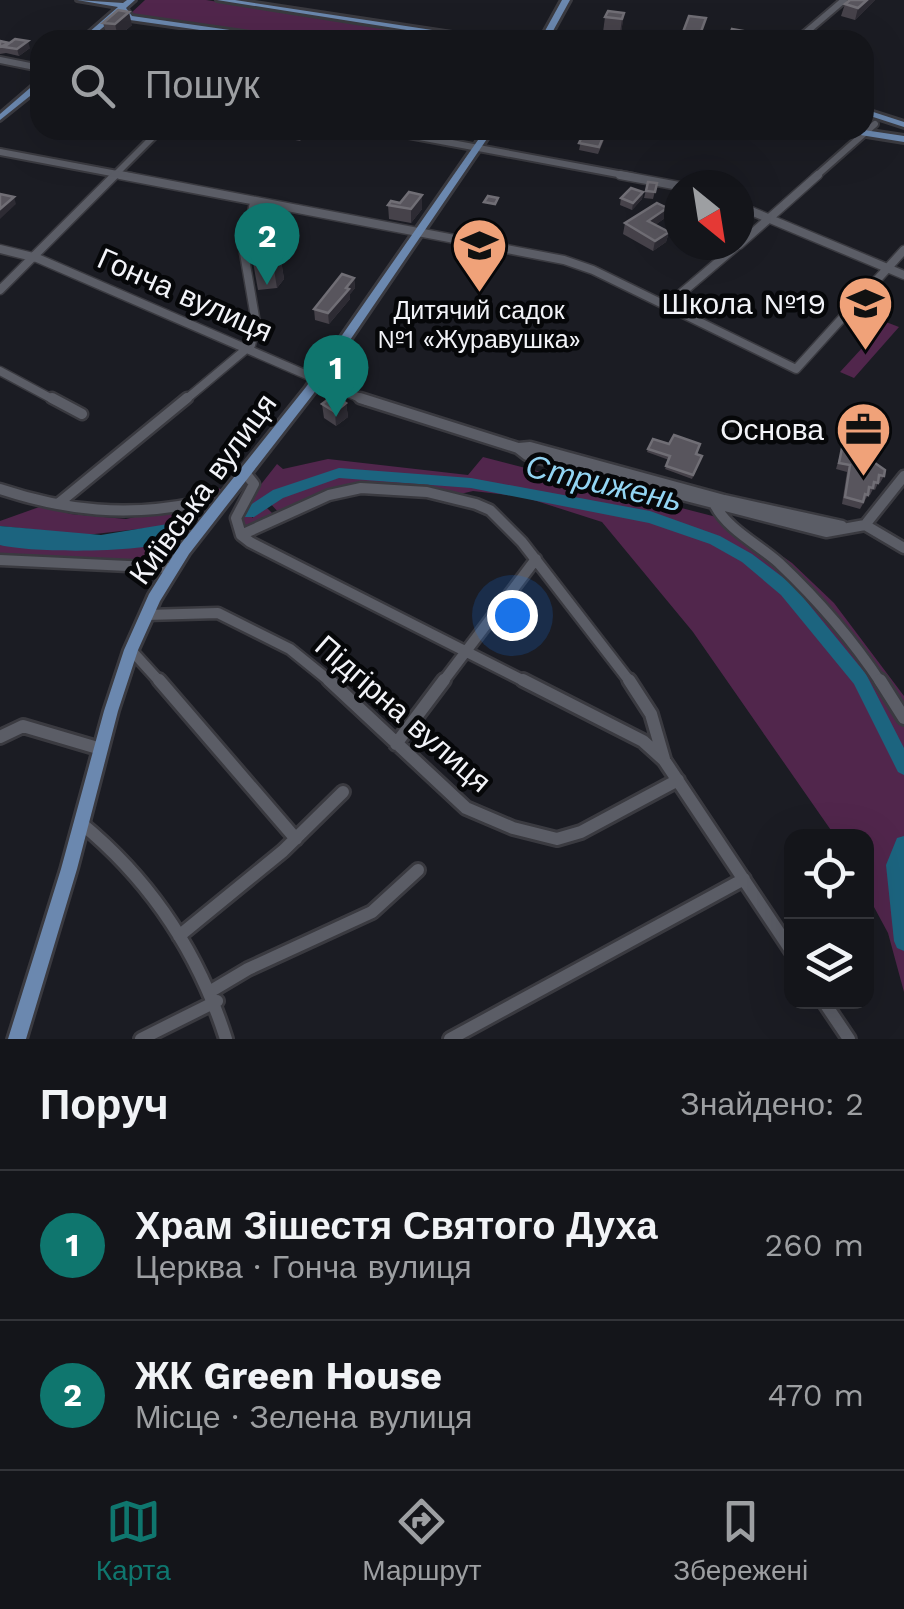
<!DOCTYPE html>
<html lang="uk">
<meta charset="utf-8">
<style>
:root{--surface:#14151a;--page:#212227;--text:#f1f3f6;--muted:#9d9fa2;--line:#333439;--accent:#0f766e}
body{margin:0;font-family:"Work Sans",sans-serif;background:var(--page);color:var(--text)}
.controls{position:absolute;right:30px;bottom:30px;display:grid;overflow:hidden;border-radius:20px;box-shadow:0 10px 40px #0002}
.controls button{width:90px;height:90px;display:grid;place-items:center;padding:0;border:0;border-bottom:2px solid var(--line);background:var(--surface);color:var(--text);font:50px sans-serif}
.compass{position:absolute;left:664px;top:170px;width:90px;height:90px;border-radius:50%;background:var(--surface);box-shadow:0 10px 40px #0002;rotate:150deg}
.you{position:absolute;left:512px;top:615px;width:35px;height:35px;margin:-25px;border:8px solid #fff;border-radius:50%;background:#1a73e8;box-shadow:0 0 0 15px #1a73e833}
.badge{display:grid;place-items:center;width:65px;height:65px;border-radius:50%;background:var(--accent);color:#fff;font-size:32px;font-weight:700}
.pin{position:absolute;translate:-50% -82px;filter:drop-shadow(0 2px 5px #0008)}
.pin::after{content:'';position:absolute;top:52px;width:35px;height:30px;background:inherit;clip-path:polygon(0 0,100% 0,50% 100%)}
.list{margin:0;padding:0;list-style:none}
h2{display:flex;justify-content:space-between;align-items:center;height:130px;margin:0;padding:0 40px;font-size:42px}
h2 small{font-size:32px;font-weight:400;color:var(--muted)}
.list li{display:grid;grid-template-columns:65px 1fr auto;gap:30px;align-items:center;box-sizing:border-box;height:150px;padding:0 40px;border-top:2px solid var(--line)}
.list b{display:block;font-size:38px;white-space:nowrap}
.list p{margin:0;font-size:32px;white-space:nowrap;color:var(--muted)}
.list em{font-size:32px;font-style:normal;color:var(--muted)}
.icon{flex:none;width:55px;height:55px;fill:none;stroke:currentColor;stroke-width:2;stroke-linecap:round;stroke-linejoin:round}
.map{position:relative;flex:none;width:904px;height:1039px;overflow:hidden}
.search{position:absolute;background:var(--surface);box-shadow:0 10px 40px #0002;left:30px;right:30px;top:30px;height:110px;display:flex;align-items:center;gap:25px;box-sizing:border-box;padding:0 35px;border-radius:30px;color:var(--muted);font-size:38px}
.sheet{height:430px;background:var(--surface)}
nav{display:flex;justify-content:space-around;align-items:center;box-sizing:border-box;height:140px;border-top:2px solid var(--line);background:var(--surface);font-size:28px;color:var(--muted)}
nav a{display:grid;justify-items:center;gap:5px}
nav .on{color:var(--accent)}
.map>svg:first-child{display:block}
.green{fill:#51264c}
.water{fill:#1c647f}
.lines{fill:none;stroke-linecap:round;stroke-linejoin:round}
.river{fill:#1c647f;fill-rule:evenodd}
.minor-far3-casing{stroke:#3a3a40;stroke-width:10}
.minor-far2-casing{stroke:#3a3a40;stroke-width:11}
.minor-far1-casing{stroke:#3a3a40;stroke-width:15}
.minor-casing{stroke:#3a3a40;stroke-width:18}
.major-casing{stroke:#3a3a40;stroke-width:6}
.minor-far3{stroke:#5b5d66;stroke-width:6}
.minor-far2{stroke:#5b5d66;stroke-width:8}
.minor-far1{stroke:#5b5d66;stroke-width:10}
.minor{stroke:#5b5d66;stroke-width:12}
.major{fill:#6b88af;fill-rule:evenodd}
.wall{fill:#46424a}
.shaded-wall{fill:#2d2b33}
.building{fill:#58555d;stroke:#706e75;stroke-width:2.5}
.labels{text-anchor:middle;stroke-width:9;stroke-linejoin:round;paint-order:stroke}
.far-poi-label{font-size:25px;fill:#f2f3f8;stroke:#060709}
.street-label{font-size:30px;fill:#f2f3f8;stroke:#060709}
.poi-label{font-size:30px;fill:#f2f3f8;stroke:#060709;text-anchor:end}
.water-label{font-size:32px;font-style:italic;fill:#93d5f3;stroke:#060709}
</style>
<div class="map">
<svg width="904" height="1039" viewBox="0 0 904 1039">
<rect width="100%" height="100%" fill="#1b1c23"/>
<!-- green -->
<path class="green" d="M145 0H206L468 40H298L129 15Z
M886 322 899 327 854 378 840 372Z
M483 457 732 521 792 563 834 603 904 696V992L888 933 867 894 866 836H835L693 632 602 522 524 497 473 491 452 496 353 484 281 515 268 501 259 507 251 505 252 518 266 507 275 516 246 527 238 520 240 511 277 464 283 469 328 459 468 475Z
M218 488 223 490 166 562 0 555V545L70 550 138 547 183 524 86 535 0 526V521L42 506 71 514 126 519 196 503Z"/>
<!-- water -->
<path class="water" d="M180 522 190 524 191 529C186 531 183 536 178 538 151 554 31 553 0 545V526L101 535Z"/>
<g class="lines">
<!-- river -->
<path class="river" d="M339 468 471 478 650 511 720 536 752 554 793 585 866 674 904 748V775L898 772 854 684 781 595 742 562 710 544 649 523 471 488 339 478 283 498 254 517H244L242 513 244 509 273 490Z
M904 836V951L897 948 894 941 886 865 897 838Z"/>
<defs>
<path id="minor-far3" d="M797 40 844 0
M0 60 40 68
M382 130 634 177
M0 152 133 177
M113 177 160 130
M815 177 875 124"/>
<path id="minor-far2" d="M120 175 564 260 593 270 796 369 904 250
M620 175 679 186
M739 206 904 275
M739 245 818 175
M0 249 37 258 367 401
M0 290 115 175
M665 307 738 245
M0 371 56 401
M184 401 251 345 256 323 244 253 254 202"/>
<path id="minor-far1" d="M52 398 82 414
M360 398 518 448 527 455 826 532 865 525 904 476
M519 448 530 447 724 500 842 526
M246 474 254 484 236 518 241 535 250 542 528 683
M0 489C66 511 128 517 196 503
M59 503 187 398
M715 505C727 529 759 545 779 563 817 599 852 639 881 683
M865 525 904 548
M241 535 329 495 361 488 427 492 476 504 490 510 522 542 631 683
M0 560 171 568
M146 615 218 613 290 649 332 683
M131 650 161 683
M442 683 536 559"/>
<path id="minor" d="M159 680 296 839
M329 680 466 808 513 828 557 839 581 832 678 780
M523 680 643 741 664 760 792 952
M629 680 651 714 664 759
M880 680 904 718
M0 737 23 726 101 749
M396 744 444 680
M82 824C151 881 199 954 226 1039
M179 936 283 851 343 792
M211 991 248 969 372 912 418 870
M824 1002 849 1039
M141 1039 217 1001
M450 1039 744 879"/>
<path id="major" d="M77 0 123 3 127 0H135L126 8 132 16 286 38 290 40H270L130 20 121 12 88 40H80L118 7Z
M217 0H235L485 38 489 40H470Z
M562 0H570L548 40H540Z
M37 82H40V88L0 120V114Z
M864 109 904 122V127L864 114Z
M485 130H493L314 393 189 554 160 601 138 650 118 711 77 869 26 1039H8L61 869 104 711 124 650 149 594 179 546 306 387Z
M844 130H864L904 136V142L848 133Z"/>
</defs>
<!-- minor-far3 casing -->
<use href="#minor-far3" class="minor-far3-casing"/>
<!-- minor-far2 casing -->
<use href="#minor-far2" class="minor-far2-casing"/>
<!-- minor-far1 casing -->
<use href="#minor-far1" class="minor-far1-casing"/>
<!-- minor casing -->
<use href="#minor" class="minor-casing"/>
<!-- major casing -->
<use href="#major" class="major-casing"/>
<!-- minor-far3 -->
<use href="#minor-far3" class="minor-far3"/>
<!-- minor-far2 -->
<use href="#minor-far2" class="minor-far2"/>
<!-- minor-far1 -->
<use href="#minor-far1" class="minor-far1"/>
<!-- minor -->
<use href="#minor" class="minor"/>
<!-- major -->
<use href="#major" class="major"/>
</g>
<!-- wall -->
<path class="wall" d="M850 0H875L855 20 841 16 845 4Z
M624 13 620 40H602L605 17Z
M103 23 132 25 118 37 107 36Z
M0 41 10 43 30 48 19 56 6 53 0 54Z
M280 130H310L300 141 281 137Z
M448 130H478L475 135H448Z
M573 130H608L598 154 579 150 582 136 573 135Z
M648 182 657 183 653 199 644 198Z
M643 192 642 199 632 210 620 205 621 198Z
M422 195V209L411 223 389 219 388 205 400 203Z
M667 208 665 218 655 225 669 232 666 242 653 251 623 234 625 223Z
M279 248 284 279 277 288 258 290 251 251Z
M354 278 355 288 350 294V299L329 324 315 320 314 309Z
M346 403 348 417 336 426 324 418 322 404Z
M842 448 884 476 880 483H878L875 490 873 489 870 495H868L860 509 842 504 847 472 836 469Z
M648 449 696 454 702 456 692 479 665 469 669 460 647 452Z"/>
<!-- shaded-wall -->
<path class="shaded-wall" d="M867 0H875L855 20 858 8Z
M129 12 132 25 118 37 115 24Z
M624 13 620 40H619L622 19Z
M28 41 30 48 19 56 17 49Z
M299 130H310L300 141Z
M643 192 642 199 632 210 633 203Z
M422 195V209L411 223V209Z
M14 197 16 204 0 219V209Z
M667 208 665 218 646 231 648 221Z
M669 232 666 242 653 251 655 241Z
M279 248 284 279 277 288 272 257Z
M354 278 355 288 350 294V299L329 324 328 313Z
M346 403 348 417 336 426 335 412Z"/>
<!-- building -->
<path class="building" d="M850 0H867L858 8 845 4Z
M118 10 129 12 115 24 103 23Z
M608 11 624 13 622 19 605 17Z
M689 16 706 18 698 40H680Z
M732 29 743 31 739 40H728Z
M15 39 28 41 17 49 4 47Z
M0 41 9 43 0 47Z
M585 130H606L599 147 579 143Z
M648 182 657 183 655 192 646 191Z
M631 188 643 192 633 203 621 198Z
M409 192 422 195 411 209 388 205 391 201 400 203Z
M0 194 14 197 0 209Z
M488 196 498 198 495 204 484 202Z
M657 203 667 208 648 221 669 232 655 241 625 223Z
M279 248 272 257 252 259 251 251Z
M342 274 354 278 346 288 349 289 328 313 314 309Z
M334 395 346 403 335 412 322 404Z
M674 435 700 444 696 454 702 456 693 475 666 466 670 456 648 449 653 439 669 444Z
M842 448 859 452 885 470 884 476 879 475 878 483 874 482 873 488 869 487 868 495 865 494 863 502 845 497 850 465 839 463Z"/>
<!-- icons -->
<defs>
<symbol id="school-pin" viewBox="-11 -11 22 30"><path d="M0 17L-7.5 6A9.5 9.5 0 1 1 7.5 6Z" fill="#f0a279" stroke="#060709"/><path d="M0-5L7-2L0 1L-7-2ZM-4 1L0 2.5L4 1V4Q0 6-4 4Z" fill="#111"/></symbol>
<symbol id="office-pin" viewBox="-11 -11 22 30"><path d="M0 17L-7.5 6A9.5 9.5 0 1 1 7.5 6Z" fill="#f0a279" stroke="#060709"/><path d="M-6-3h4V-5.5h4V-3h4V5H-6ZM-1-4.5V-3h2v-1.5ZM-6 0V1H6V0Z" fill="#111"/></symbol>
</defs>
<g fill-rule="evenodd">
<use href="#school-pin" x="448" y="214" width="63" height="86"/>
<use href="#school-pin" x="834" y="272" width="63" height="86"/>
<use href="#office-pin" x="832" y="398" width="63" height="86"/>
</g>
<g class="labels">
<!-- far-poi labels -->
<g class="far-poi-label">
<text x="479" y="319">Дитячий садок<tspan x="479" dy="29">№1 «Журавушка»</tspan></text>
</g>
<!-- street labels -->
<g class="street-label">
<text transform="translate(185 295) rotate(24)" y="10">Гонча вулиця</text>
<text transform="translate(203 489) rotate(-54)" y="10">Київська вулиця</text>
<text transform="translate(403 714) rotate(41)" y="10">Підгірна вулиця</text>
</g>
<!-- poi labels -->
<g class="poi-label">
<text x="826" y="314">Школа №19</text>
<text x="824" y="440">Основа</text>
</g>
<!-- water labels -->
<g class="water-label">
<text transform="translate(604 483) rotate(13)" y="11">Стрижень</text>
</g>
</g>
</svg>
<div class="controls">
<button><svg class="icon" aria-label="locate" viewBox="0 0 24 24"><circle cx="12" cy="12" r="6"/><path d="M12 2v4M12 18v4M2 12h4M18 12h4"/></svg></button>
<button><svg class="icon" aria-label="layers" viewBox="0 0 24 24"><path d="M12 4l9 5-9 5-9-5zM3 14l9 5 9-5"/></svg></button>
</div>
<svg class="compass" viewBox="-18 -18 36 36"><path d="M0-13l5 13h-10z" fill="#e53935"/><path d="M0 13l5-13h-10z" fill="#9d9fa2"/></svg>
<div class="you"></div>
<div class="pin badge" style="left:336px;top:417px">1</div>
<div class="pin badge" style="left:267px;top:285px">2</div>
<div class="search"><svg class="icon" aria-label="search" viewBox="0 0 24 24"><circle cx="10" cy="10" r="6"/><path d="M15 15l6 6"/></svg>Пошук</div>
</div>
<section class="sheet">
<h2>Поруч<small>Знайдено: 2</small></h2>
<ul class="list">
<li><span class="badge">1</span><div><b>Храм Зішестя Святого Духа</b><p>Церква · Гонча вулиця</p></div><em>260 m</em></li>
<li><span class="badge">2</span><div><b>ЖК Green House</b><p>Місце · Зелена вулиця</p></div><em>470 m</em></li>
</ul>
</section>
<nav>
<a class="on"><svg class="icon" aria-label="map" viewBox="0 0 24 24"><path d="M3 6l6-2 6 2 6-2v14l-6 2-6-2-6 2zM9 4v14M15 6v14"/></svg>Карта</a>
<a><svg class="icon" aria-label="directions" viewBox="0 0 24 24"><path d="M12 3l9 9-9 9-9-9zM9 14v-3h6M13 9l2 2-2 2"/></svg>Маршрут</a>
<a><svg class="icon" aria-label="saved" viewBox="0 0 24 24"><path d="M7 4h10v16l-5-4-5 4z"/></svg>Збережені</a>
</nav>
